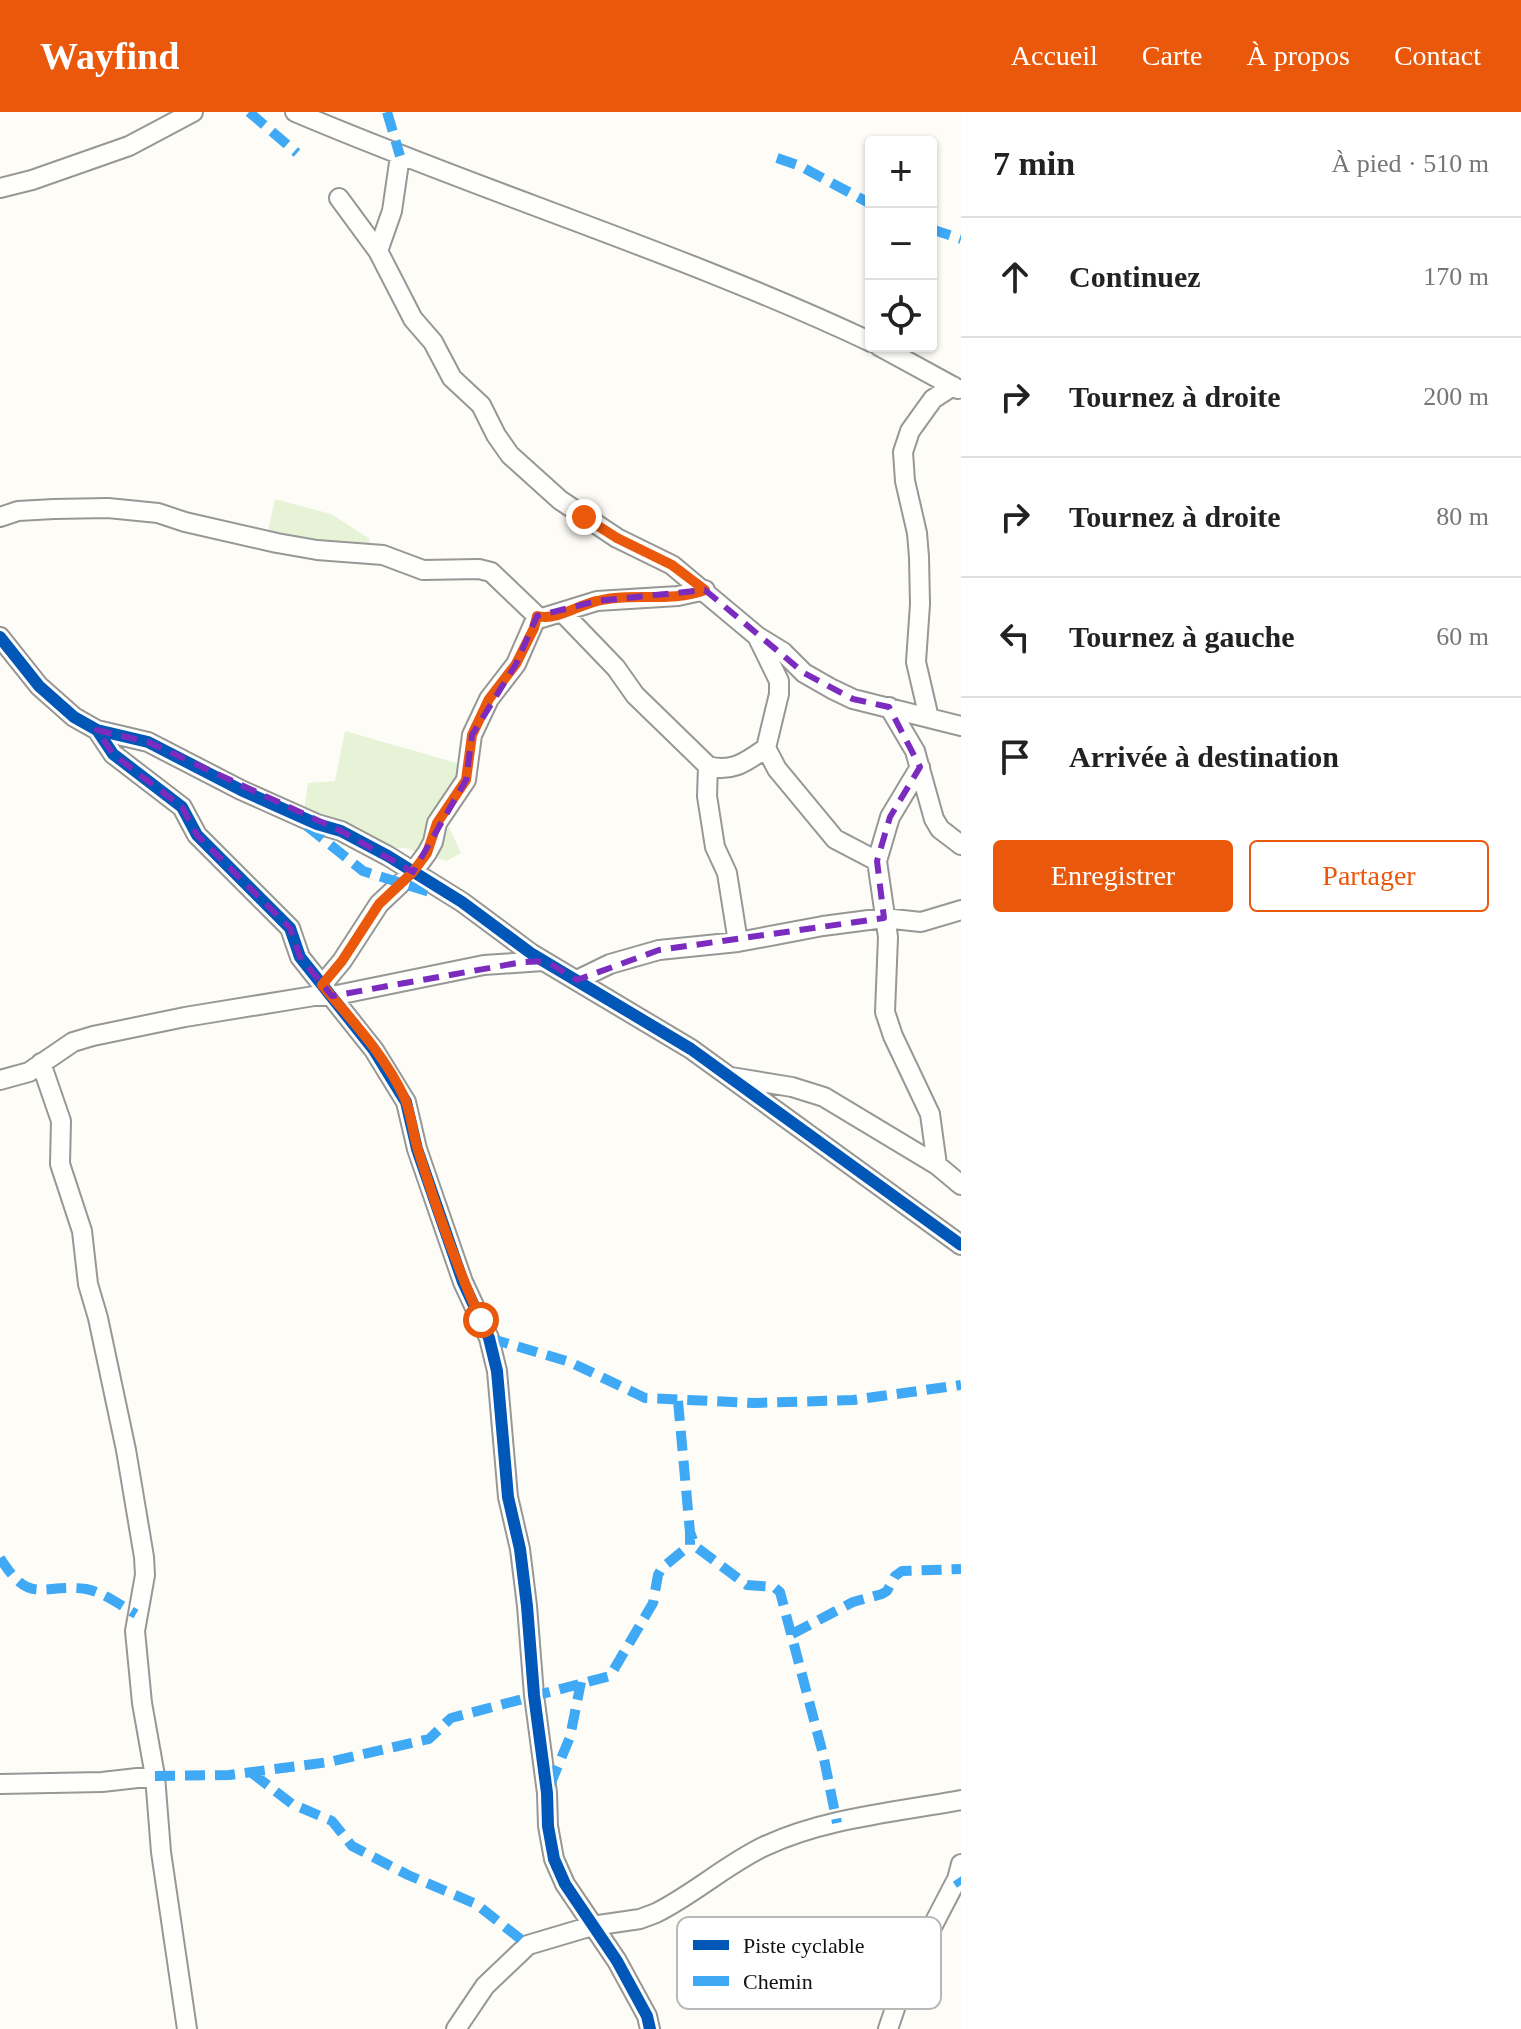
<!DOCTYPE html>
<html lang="fr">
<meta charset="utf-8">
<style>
:root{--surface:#fff;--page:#f2f2f2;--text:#222;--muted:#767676;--line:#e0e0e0;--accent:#ea580c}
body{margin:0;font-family:"Times New Roman",serif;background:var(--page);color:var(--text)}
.controls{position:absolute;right:24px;top:24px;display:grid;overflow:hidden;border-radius:8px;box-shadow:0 2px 6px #0004}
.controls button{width:72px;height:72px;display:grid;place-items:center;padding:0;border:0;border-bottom:2px solid var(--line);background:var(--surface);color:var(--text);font:40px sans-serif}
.stop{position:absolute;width:24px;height:24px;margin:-18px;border:6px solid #ea580c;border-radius:50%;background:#fff}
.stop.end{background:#ea580c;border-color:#fff;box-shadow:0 2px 8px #0008}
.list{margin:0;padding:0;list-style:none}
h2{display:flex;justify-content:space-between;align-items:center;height:104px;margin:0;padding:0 32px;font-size:34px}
h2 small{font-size:26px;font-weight:400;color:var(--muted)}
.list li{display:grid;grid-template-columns:52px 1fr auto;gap:24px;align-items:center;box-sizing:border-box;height:120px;padding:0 32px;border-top:2px solid var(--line)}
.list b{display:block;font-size:30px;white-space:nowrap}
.list em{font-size:26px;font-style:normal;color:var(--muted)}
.actions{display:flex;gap:16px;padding:24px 32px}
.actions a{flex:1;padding:18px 0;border:2px solid var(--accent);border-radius:8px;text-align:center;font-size:28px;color:var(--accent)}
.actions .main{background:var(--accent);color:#fff}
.icon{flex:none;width:44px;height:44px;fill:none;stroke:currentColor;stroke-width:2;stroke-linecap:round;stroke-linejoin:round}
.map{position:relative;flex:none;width:961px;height:1917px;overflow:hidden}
header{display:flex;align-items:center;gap:48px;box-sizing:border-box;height:112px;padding:0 40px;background:var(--accent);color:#fff}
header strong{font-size:38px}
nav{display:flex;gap:44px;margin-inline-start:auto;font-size:28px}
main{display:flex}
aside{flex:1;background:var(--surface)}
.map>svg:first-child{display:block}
.green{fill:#e7f3d7}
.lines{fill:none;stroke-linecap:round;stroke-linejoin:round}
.minor-casing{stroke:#979795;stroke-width:22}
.minor{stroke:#fffffe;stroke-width:18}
.quiet{stroke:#3fa9f5;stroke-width:10;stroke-dasharray:20 10;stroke-linecap:butt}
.cycleway-casing{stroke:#fff;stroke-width:17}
.cycleway{stroke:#0057b8;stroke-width:12}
.route{stroke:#ea580c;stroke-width:10}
.marked{fill:none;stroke:#7b2cbf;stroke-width:6;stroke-dasharray:16 10;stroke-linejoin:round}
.key{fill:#fff;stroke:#b8b8b8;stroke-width:2}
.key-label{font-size:22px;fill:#111}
</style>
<header>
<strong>Wayfind</strong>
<nav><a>Accueil</a><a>Carte</a><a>À propos</a><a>Contact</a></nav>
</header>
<main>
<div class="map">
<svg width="961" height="1917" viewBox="0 0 961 1917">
<rect width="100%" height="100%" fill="#fdfcf7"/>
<!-- green -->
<path class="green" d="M275 387 331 402 370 427 367 441 266 429Z
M345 619 464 653 434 714 449 715 461 741 446 749 405 736 387 737 303 705 308 671 335 669Z"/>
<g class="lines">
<defs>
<path id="minor" d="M295 0C485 81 684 142 871 230
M0 76 32 68 129 34 193 0
M339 86 378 139 413 207 433 230 452 266 481 293 496 323 510 343 560 388 617 426 672 453 757 524 783 540 804 561 832 577 853 587 961 614
M378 139 392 99 400 44
M879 234 958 277
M0 405 18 399 54 397 108 396 158 401 185 410 277 431 317 438 383 443 423 458 479 457 491 460 537 504 542 506 597 489 678 484 705 478
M563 501 616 556 635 583 708 654
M0 525 39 574 74 605 97 618 148 630 241 678 317 712 341 719 388 744 462 790 532 842 691 937 961 1133
M889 595 915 639 934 707 940 717 961 733
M929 606 916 550 920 492 919 445 917 421 905 369 903 340 910 319 933 287 953 274
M97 618 113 642 182 695 197 723 290 816 300 845 374 938 406 990 417 1037 463 1170 489 1226 497 1259 508 1385 520 1437 527 1494 534 1583 547 1681 548 1714 554 1747 565 1772 617 1849 647 1904 650 1917
M766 636 777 657 835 727 877 749 888 825 885 900 893 924 930 1002 937 1053
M877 749 890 705 920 655
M738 830 727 761 715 735 707 684 708 654C733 661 747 649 766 636L779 582V569L757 524
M577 868 610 852 659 838 738 830 823 814 884 806 921 810 961 798
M322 873 342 849 379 792 413 760 427 741 433 730 437 711 466 668 472 623 489 587 516 552 537 504
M41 951 61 1009 60 1052 82 1119 88 1172 98 1206 126 1338 144 1445 145 1463 135 1519 142 1591 155 1664 161 1740 187 1917
M731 965 792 975 824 985 937 1053 961 1073
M0 968 29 960 73 930 93 924 185 905 314 884H332L484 853 543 849
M0 1672 102 1670 155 1664
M456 1917 485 1874 528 1833 592 1814 640 1807 656 1801C694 1782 727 1752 765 1734 825 1706 896 1700 961 1688
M888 1917 905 1867 957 1767 961 1752"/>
</defs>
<!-- minor casing -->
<use href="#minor" class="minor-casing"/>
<!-- minor -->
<use href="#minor" class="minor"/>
<!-- quiet -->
<path class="quiet" d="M249 0 297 41
M387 0 400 44
M777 46 800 54 871 92
M931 117 961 127
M307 714 363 759 436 782
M489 1226 570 1250 645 1286 754 1291 853 1288 961 1273
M678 1289 690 1420 695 1434 747 1473 774 1475 780 1480 823 1642 837 1711
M0 1446C31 1495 40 1471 86 1477 103 1480 120 1493 136 1502
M792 1522 853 1490 882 1482 887 1479 895 1464 902 1459 961 1457
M252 1661 292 1692 332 1709 352 1734 408 1763 476 1792 528 1833
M155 1664 229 1663 329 1650 429 1627 451 1606 610 1564 653 1491 658 1463 662 1456 690 1433V1420
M550 1673 570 1625 581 1570
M957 1767 961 1773"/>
<defs>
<path id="cycleway" d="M0 525 39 574 74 605 97 618 148 630 241 678 317 712 341 719 388 744 462 790 532 842 691 937 961 1133
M97 618 113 642 182 695 197 723 290 816 300 845 374 938 406 990 417 1037 463 1170 489 1226 497 1259 508 1385 520 1437 527 1494 534 1583 547 1681 548 1714 554 1747 565 1772 617 1849 647 1904 650 1917"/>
</defs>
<!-- cycleway casing -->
<use href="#cycleway" class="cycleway-casing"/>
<!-- cycleway -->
<use href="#cycleway" class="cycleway"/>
</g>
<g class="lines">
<!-- route -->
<path class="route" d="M481 1208C456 1154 437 1098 419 1041 413 1024 412 1004 405 987 386 945 352 908 322 873L342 849 379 792 413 760 427 741 437 711 466 668 472 623 489 587 516 552 534 516 537 504C557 509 578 493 597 489 632 480 671 491 705 478L672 453 617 426 584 405"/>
</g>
<!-- marked area -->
<path class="marked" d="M705 478 804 561 853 587 889 595 920 655 890 705 877 749 884 806 659 838 577 868 546 849 523 850 332 884 300 845 290 816 197 723 182 695 113 642 97 618 148 630 341 719 413 760 466 668 472 623 516 552 537 504 597 489Z"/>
<!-- legend -->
<rect x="677" y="1805" width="264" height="92" rx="12" class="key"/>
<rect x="693" y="1828" width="36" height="10" fill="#0057b8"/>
<rect x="693" y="1864" width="36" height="10" fill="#3fa9f5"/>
<g class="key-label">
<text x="743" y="1841">Piste cyclable</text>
<text x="743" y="1877">Chemin</text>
</g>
</svg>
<div class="controls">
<button>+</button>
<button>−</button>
<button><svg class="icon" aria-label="locate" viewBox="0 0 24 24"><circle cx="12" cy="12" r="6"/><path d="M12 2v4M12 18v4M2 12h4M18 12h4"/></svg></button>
</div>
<div class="stop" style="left:481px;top:1208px"></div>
<div class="stop end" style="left:584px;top:405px"></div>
</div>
<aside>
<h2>7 min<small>À pied · 510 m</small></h2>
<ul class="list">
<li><svg class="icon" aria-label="ahead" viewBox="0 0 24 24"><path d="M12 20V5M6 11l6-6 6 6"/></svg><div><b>Continuez</b></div><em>170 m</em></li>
<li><svg class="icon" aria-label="right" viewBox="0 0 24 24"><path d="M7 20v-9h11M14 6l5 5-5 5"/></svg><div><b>Tournez à droite</b></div><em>200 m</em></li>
<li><svg class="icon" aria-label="right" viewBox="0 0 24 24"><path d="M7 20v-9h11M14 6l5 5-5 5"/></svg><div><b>Tournez à droite</b></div><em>80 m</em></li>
<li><svg class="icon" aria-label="left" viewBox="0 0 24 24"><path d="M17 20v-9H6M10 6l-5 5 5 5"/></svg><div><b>Tournez à gauche</b></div><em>60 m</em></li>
<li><svg class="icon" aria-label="arrive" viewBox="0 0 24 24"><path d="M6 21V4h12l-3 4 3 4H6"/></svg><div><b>Arrivée à destination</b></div></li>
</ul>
<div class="actions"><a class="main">Enregistrer</a><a>Partager</a></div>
</aside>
</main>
